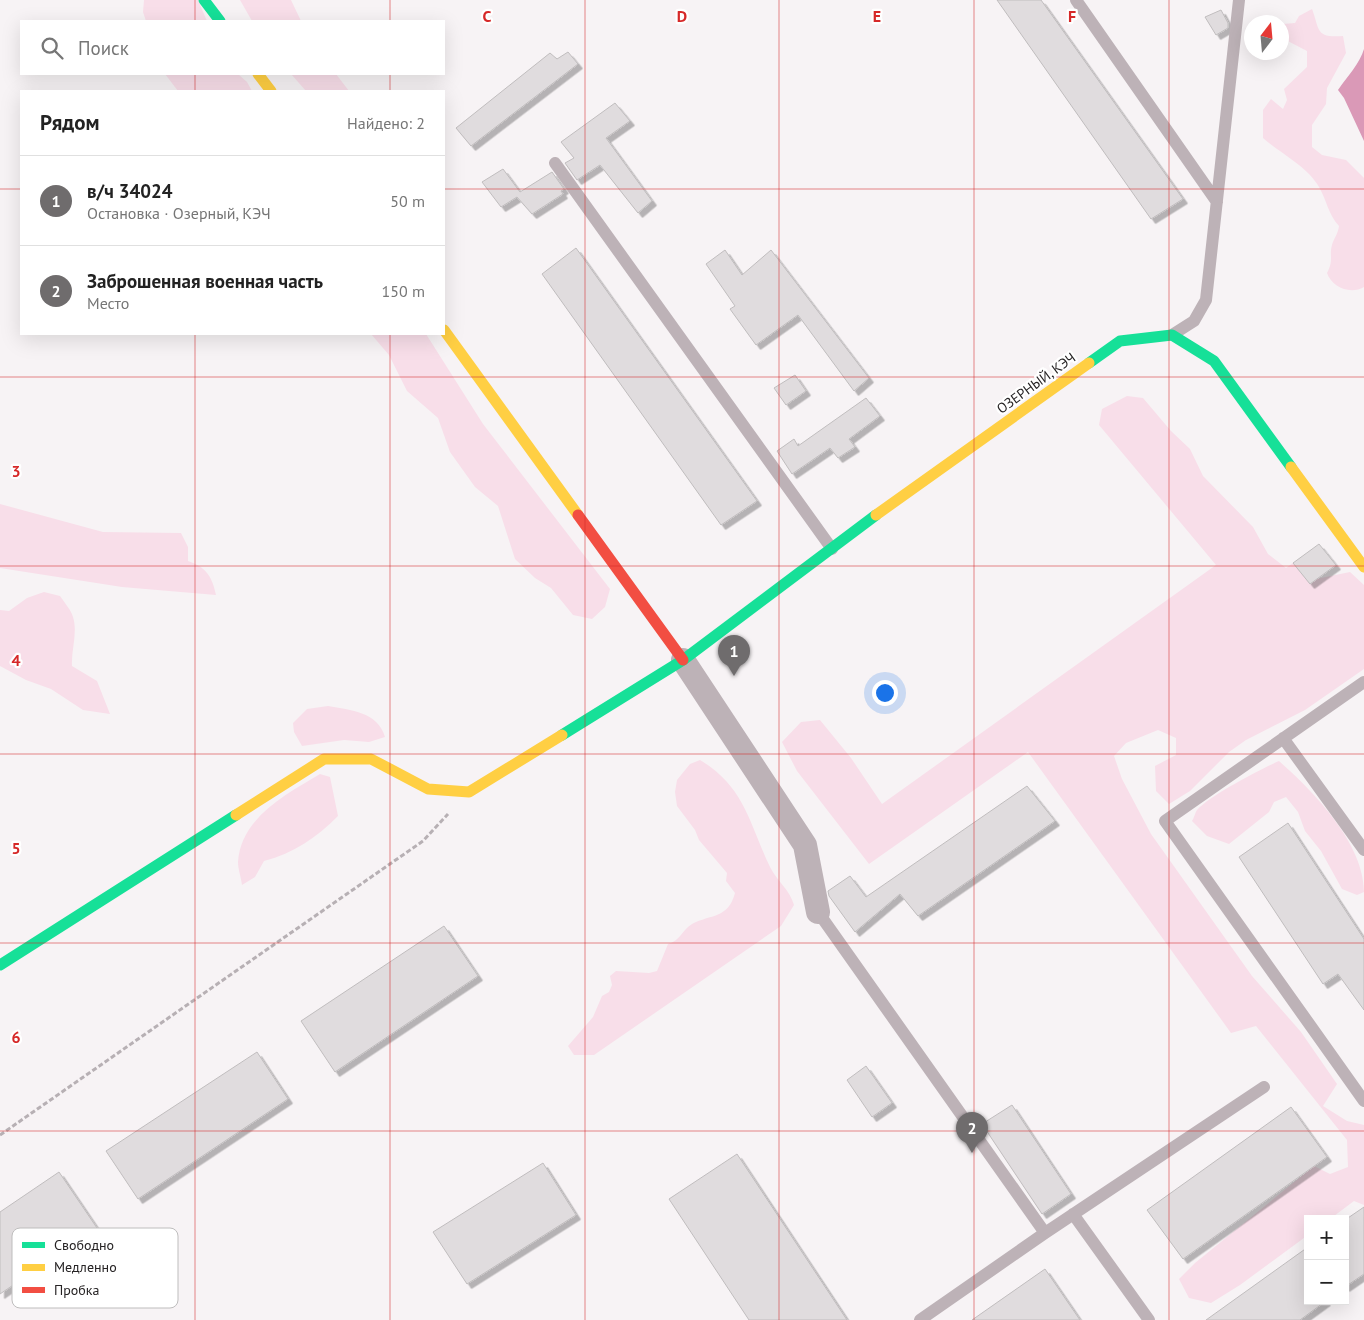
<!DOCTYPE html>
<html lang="ru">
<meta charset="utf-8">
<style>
:root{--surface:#fff;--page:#f6f6f6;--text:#222;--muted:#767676;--line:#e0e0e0;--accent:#6f6c6d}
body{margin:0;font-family:"PT Sans",sans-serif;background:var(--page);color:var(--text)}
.controls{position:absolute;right:15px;bottom:15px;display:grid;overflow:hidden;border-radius:0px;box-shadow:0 5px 20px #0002}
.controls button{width:45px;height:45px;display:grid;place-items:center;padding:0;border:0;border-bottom:1px solid var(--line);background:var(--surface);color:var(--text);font:25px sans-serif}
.compass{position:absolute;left:1244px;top:15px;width:45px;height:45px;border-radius:50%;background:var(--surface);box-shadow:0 5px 20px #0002;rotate:16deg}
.you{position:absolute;left:884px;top:692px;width:18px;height:18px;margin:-12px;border:4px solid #fff;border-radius:50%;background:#1a73e8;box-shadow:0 0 0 8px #1a73e833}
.badge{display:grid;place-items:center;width:32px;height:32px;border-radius:50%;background:var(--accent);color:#fff;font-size:16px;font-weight:700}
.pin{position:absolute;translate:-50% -41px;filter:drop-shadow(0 1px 2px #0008)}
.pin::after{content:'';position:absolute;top:26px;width:18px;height:15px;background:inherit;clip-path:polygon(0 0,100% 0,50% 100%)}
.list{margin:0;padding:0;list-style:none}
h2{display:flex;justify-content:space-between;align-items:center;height:65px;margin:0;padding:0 20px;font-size:21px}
h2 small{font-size:16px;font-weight:400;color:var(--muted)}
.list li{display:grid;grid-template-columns:32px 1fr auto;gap:15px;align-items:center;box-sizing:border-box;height:90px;padding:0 20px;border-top:1px solid var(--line)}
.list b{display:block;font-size:19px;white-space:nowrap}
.list p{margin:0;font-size:16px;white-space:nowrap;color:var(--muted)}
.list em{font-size:16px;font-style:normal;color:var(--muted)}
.icon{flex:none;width:28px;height:28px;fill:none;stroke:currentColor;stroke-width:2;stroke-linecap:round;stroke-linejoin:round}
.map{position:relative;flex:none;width:1364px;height:1320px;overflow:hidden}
.search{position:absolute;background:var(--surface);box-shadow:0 5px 20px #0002;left:20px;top:20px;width:425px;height:55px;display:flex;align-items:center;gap:12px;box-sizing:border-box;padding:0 18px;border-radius:0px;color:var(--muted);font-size:19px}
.panel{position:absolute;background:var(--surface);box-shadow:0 5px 20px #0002;left:20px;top:90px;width:425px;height:245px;border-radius:0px}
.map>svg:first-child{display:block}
.green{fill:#f8dee9}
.water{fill:#da99b7}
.building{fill:#e0dcde;stroke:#c0bdbe;filter:url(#shadow)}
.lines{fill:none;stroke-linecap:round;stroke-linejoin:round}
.path{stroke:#b7b0b4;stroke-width:3;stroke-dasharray:5 2.5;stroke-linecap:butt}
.lane{stroke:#bdb2b7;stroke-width:12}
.street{stroke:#bdb2b7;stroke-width:24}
.fast{stroke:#16e098;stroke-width:11}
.slow{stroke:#ffcf43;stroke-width:11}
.jam{stroke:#f24e42;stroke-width:11}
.grid{fill:none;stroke:#d62828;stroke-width:1;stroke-opacity:0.55}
.labels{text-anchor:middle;stroke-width:4.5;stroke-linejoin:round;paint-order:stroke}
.street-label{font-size:14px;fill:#262324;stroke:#fff}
.key{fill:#fff;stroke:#bebdbd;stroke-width:1}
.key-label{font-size:14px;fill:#262324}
.grid-label{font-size:16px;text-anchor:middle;font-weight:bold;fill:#d62828;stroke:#fff;stroke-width:4.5;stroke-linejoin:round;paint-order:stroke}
</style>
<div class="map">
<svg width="1364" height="1320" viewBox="0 0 1364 1320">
<defs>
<filter id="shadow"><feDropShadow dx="4.5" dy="4.5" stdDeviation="0" flood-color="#0004"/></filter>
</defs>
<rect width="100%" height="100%" fill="#f7f3f5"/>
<!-- green -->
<path class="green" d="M144 0H198L207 21H146L143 12Z
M240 0H291L301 21H252Z
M1312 9C1320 30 1315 38 1343 36L1346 53 1327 88 1326 104 1312 125V147L1322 155 1346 160 1364 178V287C1350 295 1332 287 1327 273 1334 260 1329 255 1332 245 1334 238 1338 234 1339 226 1328 214 1327 201 1319 187 1307 166 1281 154 1263 138V110L1271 99 1283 109 1287 100 1284 89 1307 67V51L1282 38 1283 24 1295 23 1299 16Z
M165 74H238L247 82 252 91H178Z
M291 74H336L349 91H306Z
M371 334H426L483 424 610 589 605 607 592 619 573 615 551 588 535 578 515 559 498 506 475 487 450 452 438 418 407 391 389 355Z
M1127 396 1143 398 1171 431 1190 449 1203 476 1253 527 1268 554 1286 568 1293 563 1310 583 1316 579 1350 572 1364 585V669L1305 710 1246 740 1229 752 1190 791 1169 804 1156 791 1155 766 1176 755V738L1158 730 1126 743 1114 756 1122 779 1151 834 1252 976 1301 1032 1337 1084 1323 1106 1347 1121 1364 1125V1205L1354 1201 1330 1219H1308V1235L1240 1285 1211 1303 1189 1298 1179 1279 1195 1263 1314 1166 1330 1174 1348 1167 1347 1140 1256 1026 1231 1033 1028 752 869 864 797 771 782 742 801 722 820 720 851 758 882 804 1216 565 1099 425 1102 409Z
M0 504 103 532 181 533 188 547V561C206 567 212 576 216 595L122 587 0 568Z
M44 592 60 596C64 602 71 610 73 617 78 633 71 650 72 666L97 681 110 714 83 710 51 689 26 680 0 666V610L9 611 27 598Z
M328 706C351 710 378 712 385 737L369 742 344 740 302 746 294 732 293 723 307 709Z
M700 760C745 787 749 823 770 867 777 881 790 890 794 905L781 926 594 1055H574L568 1046 593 1017 602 996 609 992 612 985 610 976 616 971 649 973 657 971 668 944C680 941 682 930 692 924 711 914 728 919 735 893L726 881 727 873 699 840 695 830 677 806 675 792 677 780 690 764Z
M1279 761C1313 791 1364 843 1364 892L1357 895 1342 889 1321 851 1305 831 1298 812 1286 797 1274 802 1269 812 1229 844 1207 836 1192 821C1194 818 1195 813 1197 810 1209 796 1261 769 1279 761Z
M320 774 330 777 338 816C316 838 294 853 264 861L255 877 242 885C241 877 238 869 238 862 241 817 287 794 320 774Z"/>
<!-- water -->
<path class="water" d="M1364 49V141L1344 98 1338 90C1347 77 1360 63 1364 49Z"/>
<!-- building -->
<path class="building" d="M997 0H1041L1183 199 1151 219Z
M1221 10 1228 23V28L1216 35 1205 17Z
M568 52 578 64 471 146 456 128 550 53 557 59Z
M615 103 630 121 606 138 652 201 638 213 600 165 577 180 565 163 574 158 561 142Z
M503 169 520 192 552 172 564 189 561 191 563 194 532 214 517 197 501 207 482 182Z
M576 248 757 501 721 525 542 274Z
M725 250 742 275 771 250 869 378 854 391 798 315 756 345 730 309 735 306 706 264Z
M795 375 806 391 786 405 774 388Z
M866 398 880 416 849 439 855 447 838 458 830 448 792 474 777 451 794 439 798 446Z
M1319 544 1336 565 1310 584 1293 563Z
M1027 786 1055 821 918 916 900 894 855 932 829 896 828 891 850 876 866 897Z
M1288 823 1364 939V1010L1338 974 1323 984 1239 857Z
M444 926 478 976 335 1072 301 1021Z
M257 1052 288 1099 138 1199 106 1151Z
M866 1066 892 1103 872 1117 847 1080Z
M1012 1105 1071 1194 1042 1214 982 1124Z
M1291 1107 1327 1157 1183 1259 1147 1210Z
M737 1154 847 1320H749L669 1199Z
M543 1163 576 1215 467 1284 433 1232Z
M59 1172 97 1228 0 1294V1212Z
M1364 1207V1274L1345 1287V1220Z
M1308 1247V1301H1326L1300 1320H1206Z
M1045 1269 1080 1320H972Z"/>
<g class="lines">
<!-- path -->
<path class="path" d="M0 1135 423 841 448 814"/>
<!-- lane -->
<path class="lane" d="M1076 0 1217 202
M555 163 832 549
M1172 335 1194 321 1206 300 1239 0
M1364 682 1165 821 1364 1101
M1283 738 1364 850
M818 912 1045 1233
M1073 1214 1149 1320
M920 1320 1045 1233 1264 1087"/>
<!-- street -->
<path class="street" d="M683 660 805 845 818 912"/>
<!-- fast -->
<path class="fast" d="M204 0 220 21
M1089 363 1120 341 1172 335 1214 361 1291 467
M562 735 683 660 876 515
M0 965 236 815"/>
<!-- slow -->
<path class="slow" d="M258 74 271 91
M444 330 578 515
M1291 467 1364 567
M876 515 1089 363
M236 815 324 759H371L428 789 469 792 562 735"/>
<!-- jam -->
<path class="jam" d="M578 515 683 660"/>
</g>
<!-- grid -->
<path class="grid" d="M195 0V21M390 0V21M585 0V1320M779 0V1320M974 0V1320M1169 0V1320M195 74V91M390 74V91M0 189H21M444 189H1364M195 334V1320M390 334V1320M0 377H1364M0 566H1364M0 754H1364M0 943H1364M0 1131H1364"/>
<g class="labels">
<!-- street labels -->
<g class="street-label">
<text transform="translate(1036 383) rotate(-36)" y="5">ОЗЕРНЫЙ, КЭЧ</text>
</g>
</g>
<!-- legend -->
<rect x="12" y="1228" width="166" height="80" rx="8" class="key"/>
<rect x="22" y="1242" width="23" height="6" fill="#16e098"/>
<rect x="22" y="1264" width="23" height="7" fill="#ffcf43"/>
<rect x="22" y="1287" width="23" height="6" fill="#f24e42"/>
<g class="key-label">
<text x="54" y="1250">Свободно</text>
<text x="54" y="1272">Медленно</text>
<text x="54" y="1295">Пробка</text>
</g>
<g class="grid-label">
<text x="487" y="22">C</text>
<text x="682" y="22">D</text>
<text x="877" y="22">E</text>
<text x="1072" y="22">F</text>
<text x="16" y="477">3</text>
<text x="16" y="666">4</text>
<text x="16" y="854">5</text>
<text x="16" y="1043">6</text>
</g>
</svg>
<div class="controls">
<button>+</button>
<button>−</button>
</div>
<svg class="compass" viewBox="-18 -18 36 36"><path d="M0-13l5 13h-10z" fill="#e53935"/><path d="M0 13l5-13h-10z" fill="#767676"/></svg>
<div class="you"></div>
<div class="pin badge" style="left:734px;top:676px">1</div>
<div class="pin badge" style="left:972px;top:1153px">2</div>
<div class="search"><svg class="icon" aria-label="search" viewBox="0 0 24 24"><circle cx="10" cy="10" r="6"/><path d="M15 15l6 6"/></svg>Поиск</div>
<section class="panel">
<h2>Рядом<small>Найдено: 2</small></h2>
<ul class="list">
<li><span class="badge">1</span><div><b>в/ч 34024</b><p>Остановка · Озерный, КЭЧ</p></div><em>50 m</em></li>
<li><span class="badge">2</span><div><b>Заброшенная военная часть</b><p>Место</p></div><em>150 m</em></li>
</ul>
</section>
</div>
